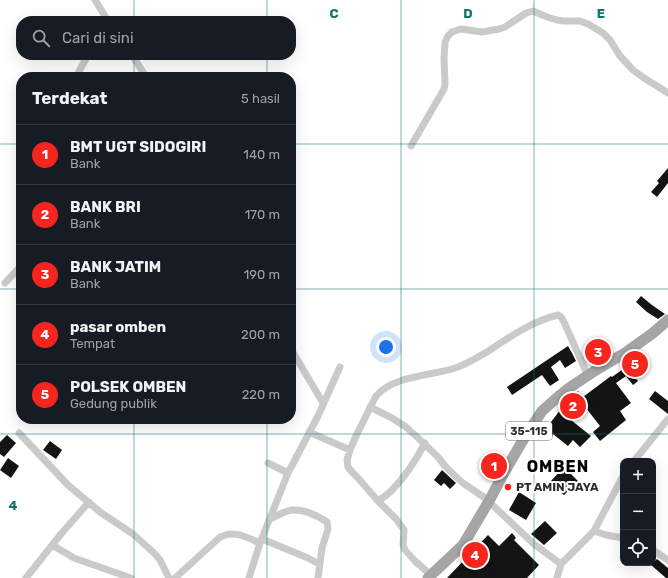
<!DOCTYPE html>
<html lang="id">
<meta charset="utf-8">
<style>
:root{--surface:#171b24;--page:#242831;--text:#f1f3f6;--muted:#9ea1a6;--line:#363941;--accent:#f6261e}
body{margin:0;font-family:Rubik,sans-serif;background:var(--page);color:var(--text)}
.controls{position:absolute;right:12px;bottom:12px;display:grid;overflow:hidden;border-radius:8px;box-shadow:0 4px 16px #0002}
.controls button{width:36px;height:36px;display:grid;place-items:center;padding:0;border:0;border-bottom:1px solid var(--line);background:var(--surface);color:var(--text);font:20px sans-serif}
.you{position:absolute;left:386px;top:347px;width:14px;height:14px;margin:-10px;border:3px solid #fff;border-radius:50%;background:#1a73e8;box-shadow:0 0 0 6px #1a73e833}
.badge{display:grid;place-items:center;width:26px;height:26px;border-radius:50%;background:var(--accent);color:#fff;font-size:13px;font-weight:700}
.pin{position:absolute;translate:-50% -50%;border:2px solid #fff;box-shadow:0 1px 4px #0006}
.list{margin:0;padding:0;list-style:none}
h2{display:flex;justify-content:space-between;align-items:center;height:52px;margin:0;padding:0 16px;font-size:17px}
h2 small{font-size:13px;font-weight:400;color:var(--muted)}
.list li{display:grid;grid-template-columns:26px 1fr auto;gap:12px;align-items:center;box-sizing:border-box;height:60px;padding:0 16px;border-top:1px solid var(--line)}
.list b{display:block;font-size:15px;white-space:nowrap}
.list p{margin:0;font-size:13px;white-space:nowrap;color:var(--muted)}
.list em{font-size:13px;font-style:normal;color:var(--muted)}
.icon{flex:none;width:22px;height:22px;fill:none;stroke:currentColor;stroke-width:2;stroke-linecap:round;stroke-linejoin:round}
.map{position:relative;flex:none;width:668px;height:578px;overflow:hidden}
.search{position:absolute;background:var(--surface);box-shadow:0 4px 16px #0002;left:16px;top:16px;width:280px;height:44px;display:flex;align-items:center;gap:10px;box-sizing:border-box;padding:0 14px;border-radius:16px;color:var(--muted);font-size:15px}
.panel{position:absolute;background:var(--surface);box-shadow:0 4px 16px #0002;left:16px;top:72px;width:280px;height:352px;border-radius:16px}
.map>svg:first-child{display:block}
.building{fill:#141414}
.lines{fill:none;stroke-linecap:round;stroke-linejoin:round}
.minor{stroke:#cacaca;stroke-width:7}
.primary{stroke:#a5a5a5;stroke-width:11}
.grid{fill:none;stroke:#0f766e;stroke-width:1;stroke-opacity:0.55}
.poi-dot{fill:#f6261e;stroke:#fff;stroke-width:1.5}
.labels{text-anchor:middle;stroke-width:4;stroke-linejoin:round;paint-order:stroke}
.shield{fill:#fff;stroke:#6c6c6c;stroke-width:1}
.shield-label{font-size:11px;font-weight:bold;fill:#2d2d2d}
.poi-label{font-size:12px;font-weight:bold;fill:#2d2d2d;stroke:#fff;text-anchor:start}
.district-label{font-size:16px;font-weight:bold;letter-spacing:1px;fill:#000;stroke:#fff}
.grid-label{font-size:13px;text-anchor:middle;font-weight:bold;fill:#0f766e;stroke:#fff;stroke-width:4;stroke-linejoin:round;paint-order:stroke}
</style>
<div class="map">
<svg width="668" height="578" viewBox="0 0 668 578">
<rect width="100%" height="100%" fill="#fff"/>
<!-- building -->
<path class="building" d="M668 168V183L657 197 651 192 659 183 657 181Z
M641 296 652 305 665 314 658 319 647 312 636 302Z
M568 346 572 353 576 361 565 368 560 360 551 367 559 380 550 386 542 375 512 395 507 387Z
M636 357 642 368 632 373 638 381 633 385 626 376 616 383 631 403 620 411 626 420 600 441 593 432 600 426 586 408 571 420 591 436 580 447 573 440 568 446 553 434 551 437 544 431 564 405 563 403 572 395 573 396 578 391 583 397 611 376 612 377 630 364 629 361Z
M655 391 668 401V414L649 399Z
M7 435 16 443 4 457 0 454V442Z
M50 441 62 450 56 459 43 450Z
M8 458 19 466 11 478 0 470Z
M564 467 578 481 564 495 550 482Z
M442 470 456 483 450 489 444 483 441 486 434 480Z
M519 492 536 503 526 520 509 510Z
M545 521 557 533 544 545 531 534Z
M512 533 516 538 514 540 539 565 527 578H447L488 535 499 546Z
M657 559 668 568V578H666L651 565Z"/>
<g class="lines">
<!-- minor -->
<path class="minor" d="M95 0 108 21
M132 55 146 77
M76 77 88 55
M411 146 444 89 445 84 444 58 445 42 448 36 452 32 461 29 482 32 499 29 505 27 526 13 533 11 547 17 557 20 563 21H580L588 24 603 33 610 40 620 56 633 70 644 78 668 93
M5 283 21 266
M291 349 323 403
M370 407 392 418 406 427 416 436 438 457 445 466 453 474 463 483 485 498 535 545 561 564 594 531 623 476
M309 432 350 450
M19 433 68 485 100 512 133 534 154 553 160 560 169 578
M634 461 668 419
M268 463 288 473
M378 501C383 498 388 494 392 490 406 476 416 460 425 443
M269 520C276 516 284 511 292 510 304 509 318 516 327 522L328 529 322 548 318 578
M594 531 606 535 623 538
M262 539 308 558 319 564
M52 545 74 558 131 578
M653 550 668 560
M431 575 415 561 405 550 403 545 404 530 396 519 378 501 358 478 352 472 348 467 347 460 350 450 356 436 376 396C394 376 427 376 452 369 466 365 478 357 490 350 511 336 533 321 558 315L561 317 564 322 588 376
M26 578 61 534 89 502
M175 578 219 538C233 529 246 537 260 543
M249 578 260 543 288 473 318 416 340 367
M557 578 561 564"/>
<!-- primary -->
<path class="primary" d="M428 578 463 545 489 501 505 471 523 440 542 411 559 396 569 388 596 370 625 353 653 333 668 320"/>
</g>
<!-- grid -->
<path class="grid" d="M134 0V21M267 0V21M401 0V578M534 0V578M134 55V77M267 55V77M0 144H21M291 144H668M0 289H21M291 289H668M134 419V578M267 419V578M0 434H668"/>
<!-- markers -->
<circle class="poi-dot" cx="508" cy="487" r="4"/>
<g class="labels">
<!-- shield labels -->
<rect class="shield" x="506" y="422" width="46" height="18" rx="3"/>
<g class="shield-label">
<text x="529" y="435">35-115</text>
</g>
<!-- poi labels -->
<g class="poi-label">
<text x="516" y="491">PT AMIN JAYA</text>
</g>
<!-- district labels -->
<g class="district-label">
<text x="558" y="472">OMBEN</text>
</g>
</g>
<g class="grid-label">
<text x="334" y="18">C</text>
<text x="468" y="18">D</text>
<text x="601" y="18">E</text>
<text x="13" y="510">4</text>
</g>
</svg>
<div class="controls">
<button>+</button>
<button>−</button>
<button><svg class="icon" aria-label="locate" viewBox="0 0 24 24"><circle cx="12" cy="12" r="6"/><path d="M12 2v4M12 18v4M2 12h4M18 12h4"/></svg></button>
</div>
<div class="you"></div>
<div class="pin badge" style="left:494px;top:466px">1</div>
<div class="pin badge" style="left:573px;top:406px">2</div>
<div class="pin badge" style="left:598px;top:352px">3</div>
<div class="pin badge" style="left:475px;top:555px">4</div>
<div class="pin badge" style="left:635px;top:364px">5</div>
<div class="search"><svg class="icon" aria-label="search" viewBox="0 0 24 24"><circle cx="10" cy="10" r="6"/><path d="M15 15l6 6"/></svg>Cari di sini</div>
<section class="panel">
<h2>Terdekat<small>5 hasil</small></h2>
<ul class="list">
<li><span class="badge">1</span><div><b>BMT UGT SIDOGIRI</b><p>Bank</p></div><em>140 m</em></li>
<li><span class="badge">2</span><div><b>BANK BRI</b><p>Bank</p></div><em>170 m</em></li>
<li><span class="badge">3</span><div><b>BANK JATIM</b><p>Bank</p></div><em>190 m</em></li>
<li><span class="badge">4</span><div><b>pasar omben</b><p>Tempat</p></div><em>200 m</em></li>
<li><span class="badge">5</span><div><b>POLSEK OMBEN</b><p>Gedung publik</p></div><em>220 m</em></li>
</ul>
</section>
</div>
